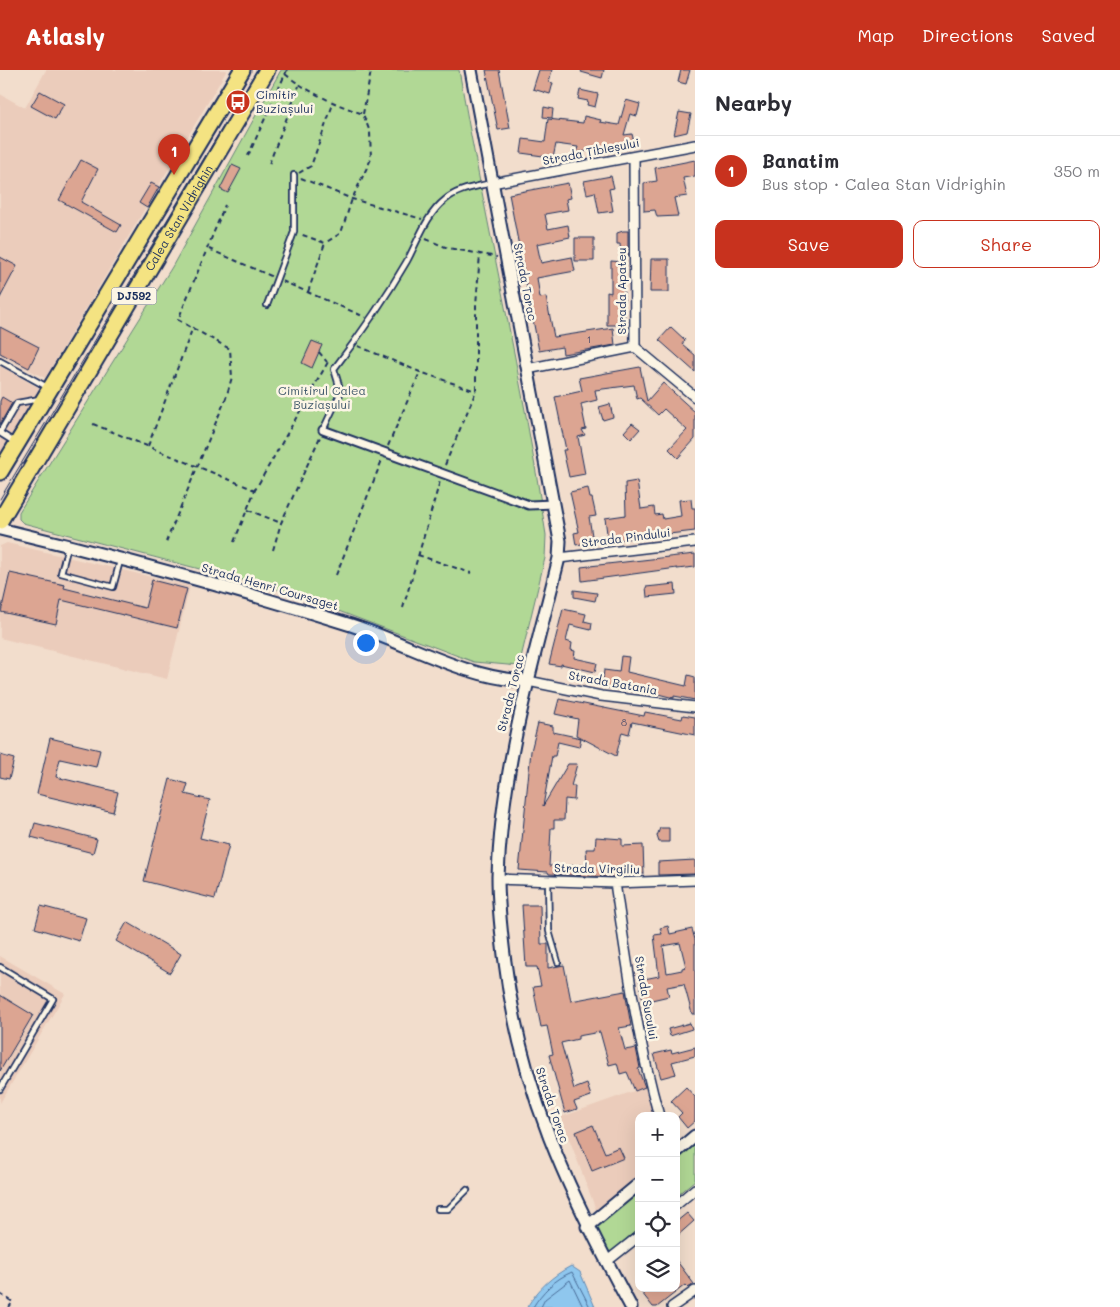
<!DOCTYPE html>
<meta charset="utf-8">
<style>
:root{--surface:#fff;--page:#f2f2f3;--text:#2b2b33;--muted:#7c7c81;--line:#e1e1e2;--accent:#c8321e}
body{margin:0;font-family:Mali,sans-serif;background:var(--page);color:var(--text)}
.controls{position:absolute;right:15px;bottom:15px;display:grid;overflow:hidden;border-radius:10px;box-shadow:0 5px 20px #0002}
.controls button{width:45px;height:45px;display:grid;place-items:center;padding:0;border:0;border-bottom:1px solid var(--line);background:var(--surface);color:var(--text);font:25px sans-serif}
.you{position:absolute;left:365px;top:572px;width:18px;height:18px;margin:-12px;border:4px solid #fff;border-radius:50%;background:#1a73e8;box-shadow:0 0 0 8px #1a73e833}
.badge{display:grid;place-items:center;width:32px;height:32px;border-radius:50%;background:var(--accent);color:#fff;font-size:16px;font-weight:700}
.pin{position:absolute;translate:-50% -41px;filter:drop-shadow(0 1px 2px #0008)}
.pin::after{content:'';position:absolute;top:26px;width:18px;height:15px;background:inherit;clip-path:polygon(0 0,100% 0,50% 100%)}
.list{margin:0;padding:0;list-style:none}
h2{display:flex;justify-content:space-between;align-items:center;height:65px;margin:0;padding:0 20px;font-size:21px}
h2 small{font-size:16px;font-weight:400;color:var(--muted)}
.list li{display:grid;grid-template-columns:32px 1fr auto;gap:15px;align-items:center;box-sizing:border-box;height:70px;padding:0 20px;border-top:1px solid var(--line)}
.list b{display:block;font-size:19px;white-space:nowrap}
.list p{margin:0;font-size:16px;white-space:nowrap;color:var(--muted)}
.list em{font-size:16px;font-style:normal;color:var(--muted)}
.actions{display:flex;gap:10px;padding:15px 20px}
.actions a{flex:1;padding:11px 0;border:1px solid var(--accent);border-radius:10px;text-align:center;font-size:18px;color:var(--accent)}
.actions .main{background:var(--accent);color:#fff}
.icon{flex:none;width:28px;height:28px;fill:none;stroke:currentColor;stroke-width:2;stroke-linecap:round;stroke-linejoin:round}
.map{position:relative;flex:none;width:695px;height:1237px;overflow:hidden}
header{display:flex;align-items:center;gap:30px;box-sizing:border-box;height:70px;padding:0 25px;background:var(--accent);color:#fff}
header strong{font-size:24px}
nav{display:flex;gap:28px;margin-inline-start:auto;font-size:18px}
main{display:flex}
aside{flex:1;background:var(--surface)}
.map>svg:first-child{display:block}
.built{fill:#ebccbb}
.green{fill:#b1d895;stroke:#66847a}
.water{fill:#8fc7ee;stroke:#618ab4}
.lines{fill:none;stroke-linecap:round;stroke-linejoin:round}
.shore{stroke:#496c98;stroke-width:1}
.building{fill:#dca592;stroke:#1b2f5e;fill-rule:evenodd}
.service-casing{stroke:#1b2f5e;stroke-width:8}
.pedestrian-casing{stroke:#1b2f5e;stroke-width:11}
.minor-casing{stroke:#1b2f5e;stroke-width:12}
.tertiary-casing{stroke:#1b2f5e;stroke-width:15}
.primary-casing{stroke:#1b2f5e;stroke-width:19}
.path{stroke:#1b2f5e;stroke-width:2;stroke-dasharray:5 4;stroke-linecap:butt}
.service{stroke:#fcf5e5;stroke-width:4.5}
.pedestrian{stroke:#fcf5e5;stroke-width:7}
.minor{stroke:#fcf5e5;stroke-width:9}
.tertiary{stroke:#fcf5e5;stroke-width:11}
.primary{stroke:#f4e382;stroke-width:15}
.tram{stroke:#1b2f5e;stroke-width:1}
.labels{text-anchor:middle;stroke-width:5;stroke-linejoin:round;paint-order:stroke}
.number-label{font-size:10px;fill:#4b4c6b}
.shield{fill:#fcf5e5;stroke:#5e6a86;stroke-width:1}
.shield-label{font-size:11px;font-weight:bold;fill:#1b2f5e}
.poi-label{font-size:12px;fill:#1b2f5e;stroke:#fcf5e5;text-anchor:start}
.street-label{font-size:12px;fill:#1b2f5e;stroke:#fcf5e5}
.park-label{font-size:12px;fill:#40596c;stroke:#fcf5e5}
</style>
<header>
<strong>Atlasly</strong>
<nav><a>Map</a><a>Directions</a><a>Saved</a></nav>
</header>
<main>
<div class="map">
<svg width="695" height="1237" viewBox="0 0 695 1237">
<rect width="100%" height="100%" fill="#f2ddcc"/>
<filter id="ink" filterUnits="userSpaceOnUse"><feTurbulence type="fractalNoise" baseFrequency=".02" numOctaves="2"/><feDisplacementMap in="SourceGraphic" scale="10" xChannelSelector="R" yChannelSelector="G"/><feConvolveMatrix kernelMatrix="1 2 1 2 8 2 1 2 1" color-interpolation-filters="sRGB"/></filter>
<g filter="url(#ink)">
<!-- built -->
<path class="built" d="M46 0H227L45 308 0 285V24L25 38Z
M0 296 39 318 0 389Z
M7 473 190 516 167 609 0 568V476Z
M0 886 65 924 0 1033Z
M645 1017 656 1046H639V1104L596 1140 561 1047Z"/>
<!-- green -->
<path class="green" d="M281 0H459C486 155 523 309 546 465L545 488 519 596 474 592 288 522 23 453 19 449V442L172 197Z
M695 1074V1110L676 1126V1090Z
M639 1121V1158L609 1184 593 1159Z"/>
<!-- water -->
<path class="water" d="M571 1196 580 1202 595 1237H527C538 1219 552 1206 571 1196Z"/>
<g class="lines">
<!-- shore -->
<path class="shore" d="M533 1237C542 1222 555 1209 572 1202L590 1237
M541 1237 545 1229 570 1210 583 1237"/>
</g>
<!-- building -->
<path class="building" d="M486 0H499L510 58 498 60Z
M539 0H552L549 12 553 13 550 24 533 19Z
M582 0H604L602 8 581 2Z
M681 0H690L686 14 678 12Z
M580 20 598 24 595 37 587 35 588 31 578 29Z
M40 21 64 34 55 49 31 36Z
M626 30 640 34 637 46 630 44 624 65 632 64 634 72 576 83 578 77 556 74 553 88 543 89V86L521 83 523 69 545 72 548 49 583 53 584 46 601 50 600 52 619 55Z
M544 37 553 39 552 48 543 47Z
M679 42 691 44 687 62 674 65Z
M81 90 98 99 81 132 121 155 117 162 59 130Z
M695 90V106L683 108 687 126 674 128 678 146 657 147 655 140 644 141V113L657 111 655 98Z
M232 95 241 99 228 123 220 119Z
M611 106 614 118 609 119 613 141 599 143 595 122 587 124 584 111Z
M151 113 159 117 147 138 139 133Z
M568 113 571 128 566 129 568 140 545 144 548 159 568 155 570 167 537 174 541 193 572 187 575 201 537 208 540 228 546 227 554 267 613 258 615 275 563 284 562 277 539 281 509 124Z
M623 161H628V186L621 187 620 174H617V163Z
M575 168H594V191H575Z
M0 187 17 196 0 228Z
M651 189H669V222H650Z
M611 191 623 192 625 255H607V222L611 223Z
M0 257 39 277 29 298 0 283Z
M671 257 685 270 682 274 695 285V302L659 270Z
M312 271 322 275 312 298 302 293Z
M640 297 647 331 663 313 695 342V369L678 388 669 379 687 360 664 339 658 345 640 328 637 329 634 315 595 320 597 330 581 334 586 359 582 360 585 365 578 367 585 404 569 407 563 380H566L555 327 582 321 579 308Z
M2 327 12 333 0 354V331Z
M610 334 613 347 603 350 599 337Z
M632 353 640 359 631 369 624 362Z
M637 411 641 439 654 437 655 445 662 444 663 449 681 446 679 430 691 429 692 438H695V461L608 471 605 448 626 445 625 413Z
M588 418 590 428H592L596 446 589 447 593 472 576 475 574 463 579 462 570 422Z
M695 484V497L677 499V498L582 511 581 497Z
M10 503 65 515 64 518 145 538 152 510 187 519 177 558 61 530 56 554 1 542Z
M675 514 676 524 647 527 646 517Z
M574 520 597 523 595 531 574 527Z
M563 539 586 544 584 551 592 553 591 560 570 555 566 571 572 573 571 580 575 581 574 588 597 593 595 602 561 594V596L549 594Z
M621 586 629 587 627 602 686 616 688 605 695 607V630L674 626V628L638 619V622L602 617 604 600 619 602Z
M559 629 644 646 645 642 682 649 683 645 695 647V665L632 652 629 664 622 662 616 686 576 665 578 649 555 644Z
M538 653 553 656V662L581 668 579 677 558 672 555 686H552L543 736 568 694H577L571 716H575L574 730 565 729 564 750H554V758H551L549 796 587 795 586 779H595L596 767 622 769V776L643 775 644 804 610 807 549 804 548 802 519 800 531 681Z
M50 668 100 680 96 697 60 689 56 707 118 722 113 742 37 724Z
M0 685 14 689 9 709 0 707Z
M170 709 188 714 185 724 210 730 200 768 229 775 215 829 144 811Z
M35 753 97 769 93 783 31 767Z
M660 758H669V772H659L657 766Z
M695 790V804L658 805V792Z
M522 835H540L541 874H548V898L564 895 571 931 625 921 631 956 619 958 625 980 636 978 640 998 638 999 645 1017 635 1021 627 1002 620 1004 617 993 609 995 600 962 578 966V969L561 973 574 1019 587 1014 591 1026 574 1032 577 1039 565 1043 549 985 553 984 547 956 541 957 533 917 541 916 537 897H526Z
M41 836 86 848 79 871 35 858Z
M127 852 181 884 170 903 116 871Z
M668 856 670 864 692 859 695 870V944H692L684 914 667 917 669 926 643 932 639 910 659 906 654 865 662 864 660 858ZM680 873 686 897 682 898V900L667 903 663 876Z
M0 925 33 945 0 1001Z
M690 953 692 959 670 966 668 959Z
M695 977V986L672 992 676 1004 661 1008 654 984 671 980 672 983Z
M686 1017 695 1027V1051L687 1058 678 1047 682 1043 671 1031Z
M593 1055 605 1083 619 1077 624 1088 592 1101 576 1062Z
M687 1143 694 1151 676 1167V1152Z
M676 1190 694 1214 688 1218 685 1215 657 1237H653L638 1218H676Z"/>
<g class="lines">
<defs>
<path id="service" d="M267 235 294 162V105
M0 291 49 318
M323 360 341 322 334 299C360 265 385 229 407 191 418 171 426 145 445 130 457 119 476 117 491 113
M0 362 17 333 40 329
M0 363 16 373
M68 476 61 503 113 517 120 491
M548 811 549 861 558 892
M0 897 53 929 0 1019
M438 1139H448L467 1120"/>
<path id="pedestrian" d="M323 360 529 435 554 434"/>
<path id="minor" d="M634 87 635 277 695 327
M492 113 695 75
M527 299 635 277
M559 488 695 472
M528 611 601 626 695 637
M498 809 615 813 695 810
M615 813C627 892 637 969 659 1046
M676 1135 695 1119
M606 1192 639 1166
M672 1237 695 1221"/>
<path id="tertiary" d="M471 0 560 471 559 488C533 593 501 698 498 807 498 833 501 860 504 885 520 1020 567 1119 631 1237
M0 459C118 487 236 519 351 555 410 574 466 609 528 611
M676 1082 695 1066
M587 1157 639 1114"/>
<g id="primary">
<path d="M0 402 242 0"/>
<path id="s1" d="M0 451 267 0"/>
</g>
</defs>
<!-- service casing -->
<use href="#service" class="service-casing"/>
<!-- pedestrian casing -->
<use href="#pedestrian" class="pedestrian-casing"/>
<!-- minor casing -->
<use href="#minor" class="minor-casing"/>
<!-- tertiary casing -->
<use href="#tertiary" class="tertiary-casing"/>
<!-- primary casing -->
<use href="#primary" class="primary-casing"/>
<!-- path -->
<path class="path" d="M285 4C309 23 335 34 363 44L370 62 371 89 352 129 341 163 325 173 300 164
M363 44 371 1 367 0
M248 86 287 0
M269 94 299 16
M299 103 311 96 333 34
M301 108 352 129 422 149
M426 169 448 178 497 187
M209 179 271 206
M282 211 365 247
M308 222 325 173
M358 276 420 302 476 321
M319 282 327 292
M93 354 255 420
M148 376 193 257
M388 376 420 302
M445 395 476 321V235L480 184
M248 440 281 453
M166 472 226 328 232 307 230 279 178 250 225 135
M234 472 255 420 328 292
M273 480 281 453 320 367
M418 485 471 503
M336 505 382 390
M403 538 440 411
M0 1224 13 1232 9 1237"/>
<!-- service -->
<use href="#service" class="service"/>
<!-- pedestrian -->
<use href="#pedestrian" class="pedestrian"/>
<!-- minor -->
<use href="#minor" class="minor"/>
<!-- tertiary -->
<use href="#tertiary" class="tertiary"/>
<!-- primary -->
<use href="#primary" class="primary"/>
<!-- tram -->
<path class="tram" d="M0 429 257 0"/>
</g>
</g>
<!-- icons -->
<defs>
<symbol id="bus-disc" viewBox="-11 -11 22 22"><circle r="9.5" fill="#c8321e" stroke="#fcf5e5"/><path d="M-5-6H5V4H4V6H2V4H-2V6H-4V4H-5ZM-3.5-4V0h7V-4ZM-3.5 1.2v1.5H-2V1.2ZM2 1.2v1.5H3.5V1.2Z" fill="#fff"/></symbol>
</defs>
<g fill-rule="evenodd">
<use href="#bus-disc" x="224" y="18" width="28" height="28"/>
</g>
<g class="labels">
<!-- number labels -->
<g class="number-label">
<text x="589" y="273">1</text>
<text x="624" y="656">8</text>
</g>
<!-- shield labels -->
<rect class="shield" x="111.5" y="217.5" width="45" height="17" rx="4"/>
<g class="shield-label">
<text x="134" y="230">DJ592</text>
</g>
<!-- poi labels -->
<g class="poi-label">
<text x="256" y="29">Cimitir<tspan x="256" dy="14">Buziașului</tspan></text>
</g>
<!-- street labels -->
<g class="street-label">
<text transform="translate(591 82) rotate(-11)" y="4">Strada Țibleșului</text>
<text dy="4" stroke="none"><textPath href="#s1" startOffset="352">Calea Stan Vidrighin</textPath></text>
<text transform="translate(525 212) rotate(79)" y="4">Strada Torac</text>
<text transform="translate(622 221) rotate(-90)" y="4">Strada Apateu</text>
<text transform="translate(626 468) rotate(-7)" y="4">Strada Pindului</text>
<text transform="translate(270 517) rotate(16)" y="4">Strada Henri Coursaget</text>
<text transform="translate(613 613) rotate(10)" y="4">Strada Batania</text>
<text transform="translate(511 623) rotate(-76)" y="4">Strada Torac</text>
<text transform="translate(597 799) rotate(1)" y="4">Strada Virgiliu</text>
<text transform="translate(646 928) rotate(80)" y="4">Strada Sucului</text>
<text transform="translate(552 1035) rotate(71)" y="4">Strada Torac</text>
</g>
<!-- park labels -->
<g class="park-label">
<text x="322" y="325">Cimitirul Calea<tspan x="322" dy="14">Buziașului</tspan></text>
</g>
</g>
</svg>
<div class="controls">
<button>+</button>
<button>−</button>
<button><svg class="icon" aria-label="locate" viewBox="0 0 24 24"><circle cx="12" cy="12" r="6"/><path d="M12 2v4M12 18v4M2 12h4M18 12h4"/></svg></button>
<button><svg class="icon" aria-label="layers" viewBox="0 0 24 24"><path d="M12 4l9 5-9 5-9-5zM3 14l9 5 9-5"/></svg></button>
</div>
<div class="you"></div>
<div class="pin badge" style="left:174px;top:105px">1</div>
</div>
<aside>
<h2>Nearby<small></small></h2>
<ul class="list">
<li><span class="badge">1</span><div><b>Banatim</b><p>Bus stop · Calea Stan Vidrighin</p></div><em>350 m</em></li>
</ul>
<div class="actions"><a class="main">Save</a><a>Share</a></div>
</aside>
</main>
